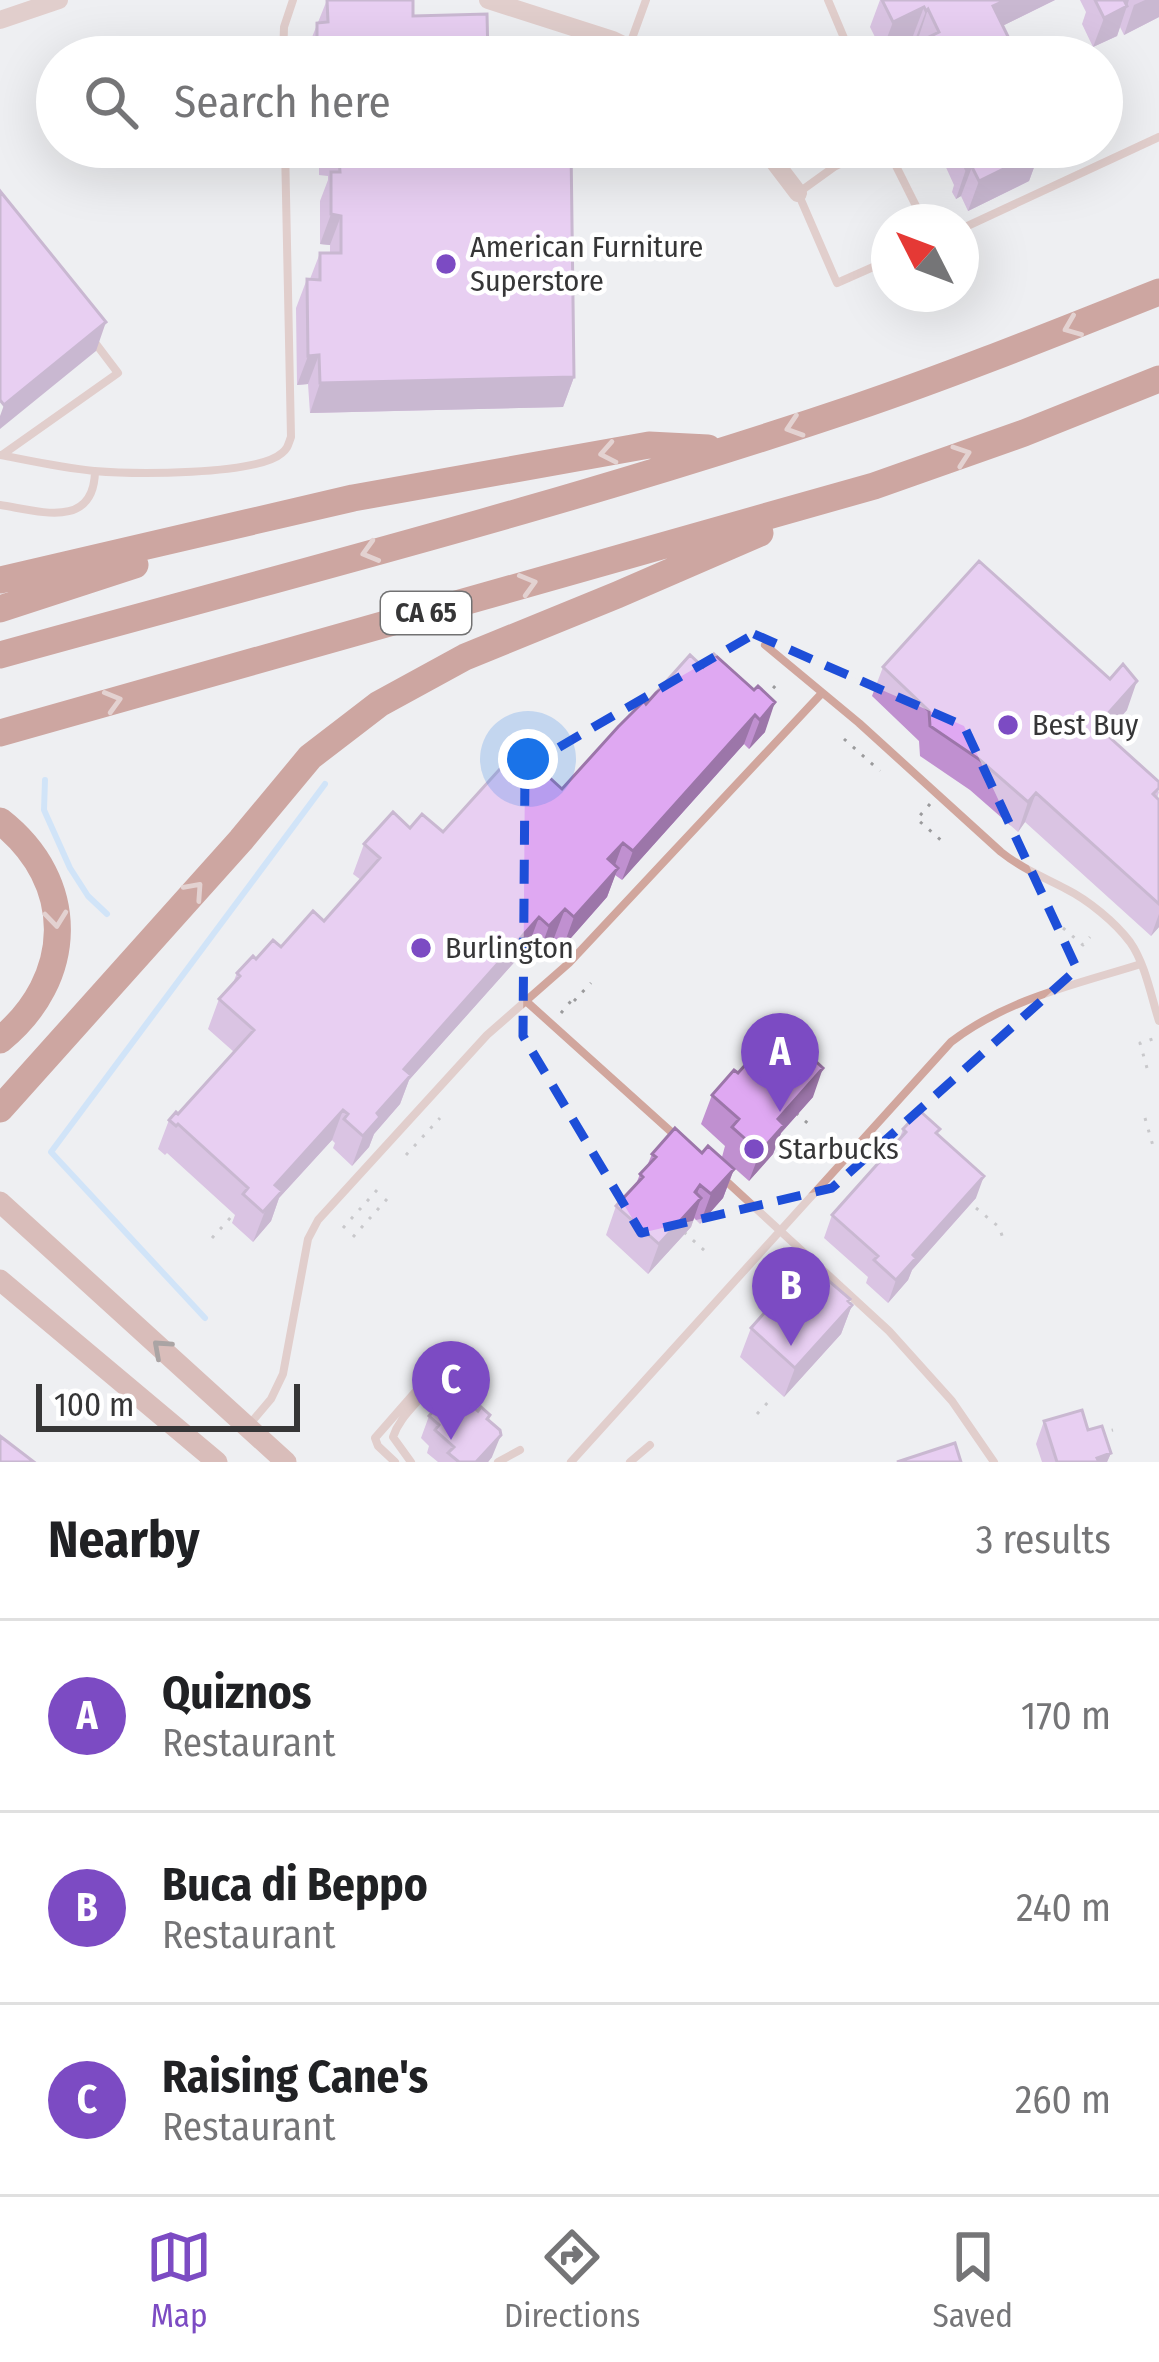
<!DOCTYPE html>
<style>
:root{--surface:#fff;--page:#f6f6f6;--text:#202124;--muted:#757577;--line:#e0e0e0;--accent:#7c4bc3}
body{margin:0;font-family:"Fira Sans Condensed",sans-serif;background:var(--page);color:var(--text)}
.compass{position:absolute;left:871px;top:204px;width:108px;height:108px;border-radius:50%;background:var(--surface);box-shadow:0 12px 48px #0002;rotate:312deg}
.scale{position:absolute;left:36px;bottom:30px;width:264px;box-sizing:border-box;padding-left:12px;border:6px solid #363637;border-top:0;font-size:33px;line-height:42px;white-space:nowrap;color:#363637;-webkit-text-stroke:9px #fff;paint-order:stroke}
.you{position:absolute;left:528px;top:759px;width:42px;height:42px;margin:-30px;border:9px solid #fff;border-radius:50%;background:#1a73e8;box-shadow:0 0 0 18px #1a73e833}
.badge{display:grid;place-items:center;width:78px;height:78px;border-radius:50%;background:var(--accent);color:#fff;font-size:39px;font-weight:700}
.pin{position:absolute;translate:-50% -99px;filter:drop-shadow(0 3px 6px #0008)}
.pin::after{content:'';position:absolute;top:63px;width:42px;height:36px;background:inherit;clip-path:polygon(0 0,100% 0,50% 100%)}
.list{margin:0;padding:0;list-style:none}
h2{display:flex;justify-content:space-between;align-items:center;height:156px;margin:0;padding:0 48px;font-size:51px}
h2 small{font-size:39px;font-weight:400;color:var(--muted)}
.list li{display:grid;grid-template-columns:78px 1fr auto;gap:36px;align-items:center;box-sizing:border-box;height:192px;padding:0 48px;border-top:3px solid var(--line)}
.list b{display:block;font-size:45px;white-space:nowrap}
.list p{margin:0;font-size:39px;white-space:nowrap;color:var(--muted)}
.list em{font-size:39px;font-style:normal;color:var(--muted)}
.icon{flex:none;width:66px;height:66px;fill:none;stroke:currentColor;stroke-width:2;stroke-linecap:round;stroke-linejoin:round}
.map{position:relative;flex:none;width:1159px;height:1462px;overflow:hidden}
.search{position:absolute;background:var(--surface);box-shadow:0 12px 48px #0002;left:36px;right:36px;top:36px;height:132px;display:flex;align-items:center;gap:30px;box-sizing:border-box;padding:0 42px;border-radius:66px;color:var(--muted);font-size:45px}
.sheet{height:732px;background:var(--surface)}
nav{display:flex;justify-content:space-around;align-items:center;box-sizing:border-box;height:168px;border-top:3px solid var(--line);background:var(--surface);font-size:33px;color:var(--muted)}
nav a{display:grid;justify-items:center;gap:6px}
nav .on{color:var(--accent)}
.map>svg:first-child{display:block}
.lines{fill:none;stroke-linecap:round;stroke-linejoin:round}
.stream{stroke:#aed8ff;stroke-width:6}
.path{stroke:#9a9a9c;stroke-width:3;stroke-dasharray:3 9;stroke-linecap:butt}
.service{stroke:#d1a69d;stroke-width:8}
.tertiary{stroke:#d1a69d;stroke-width:18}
.secondary{stroke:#bf8275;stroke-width:21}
.motorway{stroke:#a44e3f;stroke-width:27}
.wall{fill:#c090d0}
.shaded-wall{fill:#9c76a9}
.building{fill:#dfa8f2;stroke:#9c76a9;stroke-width:3}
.oneway{stroke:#d6afa9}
.oneway2{stroke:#584946}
.marked{fill:none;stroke:#1d4ed8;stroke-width:9;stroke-dasharray:24 15;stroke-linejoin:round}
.poi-dot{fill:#7c4bc3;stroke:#fff;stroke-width:4.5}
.labels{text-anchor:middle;stroke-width:9;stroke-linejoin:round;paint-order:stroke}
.shield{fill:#fff;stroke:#727273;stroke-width:3}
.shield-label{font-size:27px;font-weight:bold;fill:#363637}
.poi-label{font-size:30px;fill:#363637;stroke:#fff;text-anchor:start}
</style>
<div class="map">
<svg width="1159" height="1462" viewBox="0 0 1159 1462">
<rect width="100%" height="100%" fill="#eeeff2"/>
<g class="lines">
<!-- stream -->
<path class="stream" d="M45 780 44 810 70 868 88 896 107 914
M205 1318 51 1152 325 784"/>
<!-- path -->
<path class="path" d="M765 697 776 685
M844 739 880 771
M930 804 917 819 944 843
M1063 928 1083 945 1090 937
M574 1001 591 983
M561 1013 571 1001
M1147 1068 1140 1043 1159 1037
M796 1113 813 1128
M1145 1118 1153 1146 1159 1144
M406 1155 440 1118
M976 1208 999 1227 1004 1241
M343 1228 377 1190
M684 1232 705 1251
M353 1237 387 1199
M212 1238 232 1216
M444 1400 453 1389
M757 1414 771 1399
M1100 1433 1113 1430"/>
<!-- service -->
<path class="service" d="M828 0 852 57
M630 44 646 0
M283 57 284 27 293 0
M961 229 1159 137
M889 260 837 283 798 193 834 167 875 147 884 150 892 158 924 222
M0 455C31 461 63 468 94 471 130 474 256 476 282 453 288 448 288 445 291 437L285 147
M2 455 118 373 93 340
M0 505C39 511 94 530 95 471
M765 645 859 723 1001 852C1021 868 1043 877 1066 889 1088 900 1115 922 1130 942 1145 963 1151 996 1159 1021
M527 1002 678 1138
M725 1180 889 1331 952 1401 994 1462
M249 1425 271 1399 283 1374 308 1239 318 1220 487 1035 569 963 822 693
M395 1462 378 1446 375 1438 424 1382 436 1374
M411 1462 393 1437C401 1412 426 1399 435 1375
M498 1462 520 1450
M571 1462 951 1042C1007 999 1074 985 1141 964
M630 1462 650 1445"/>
<!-- tertiary -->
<path class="tertiary" d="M488 0 613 40 648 57
M0 20 59 0
M763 147 798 193"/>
<!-- secondary -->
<path class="secondary" d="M0 1202 286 1462
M0 1280 217 1462"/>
<!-- motorway -->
<path class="motorway" d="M0 580 353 498 649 445 708 448
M0 609 135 565
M0 655C285 576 573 503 854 408 957 373 1058 332 1159 292
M0 733 874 486 1024 433 1159 379
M0 821C78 882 75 979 0 1040
M0 1109 241 840 310 757 353 724 379 704 465 657 617 595 760 533"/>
</g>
<!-- wall -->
<path class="wall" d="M327 0 413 16 488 57H306V52Z
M880 0H1055L1002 26 1018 57H916L921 45 918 39 915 40 913 36 882 51 870 27Z
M1080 0H1159V17L1124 35 1120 27 1117 36 1093 47 1082 24 1086 12Z
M319 147H571L574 377 563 407 310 413 308 384 297 385 296 308 307 279H310L320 253H330V245L320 244V201L328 180V176L319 175Z
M934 147H1038L1040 151 1029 181 968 211 961 196 956 199 952 192 954 185 944 163 937 166 932 155Z
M703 667 754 690 765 732 749 749 744 744 622 880 615 875 607 897 563 947 554 938 538 956 528 947 409 1080 400 1104 374 1134 369 1147 352 1166 333 1148 335 1143 332 1140 279 1198 271 1221 253 1242 232 1223 235 1215 167 1153 165 1155 158 1149 169 1120 178 1114 234 1052 208 1029 219 999 233 983 237 973 256 959 281 947 324 921 361 880 353 874 364 844 410 828 443 832 562 789 646 704Z
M883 667 1127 710 1106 734 1159 792 1157 798 1159 800V927L1151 936 1025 822 1018 832 970 790 920 756 919 741 872 696Z
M712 1095 813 1097 781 1133 773 1154 749 1181 722 1157 725 1146 701 1124Z
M903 1129 938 1135 976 1198 912 1270 908 1280 888 1303 866 1283 868 1277 824 1238 832 1215 899 1140Z
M702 1153 734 1169 723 1198 700 1224 694 1218 691 1227 648 1274 606 1235 616 1206 636 1184 640 1174 647 1166 652 1154Z
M796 1274 852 1305 841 1334 784 1397 740 1357 751 1328 768 1309 775 1290Z
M450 1404 490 1415 489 1420 492 1457 488 1462H438L427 1453 429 1446 421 1438 429 1416Z
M1044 1421 1088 1430 1111 1453 1107 1462H1042L1036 1444Z"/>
<!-- shaded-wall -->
<path class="shaded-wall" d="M1006 0H1055L982 36 993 6Z
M1124 0H1129L1117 36 1093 47 1104 18Z
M1145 0H1159V17L1124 35 1134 5Z
M924 7 913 36 882 51 893 22Z
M928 9 918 39 915 40 926 11Z
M944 147H949L944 163 937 166Z
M1040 151 1029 181 968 211 979 181Z
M972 167 961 196 956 199 966 169Z
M331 214 341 216 330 245 320 244Z
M106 322 96 351 0 429V416L4 405Z
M319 355 308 384 297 385 308 356Z
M574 377 563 407 310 413 320 383Z
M1137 681 1127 710 1086 755 1097 726Z
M775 702 765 732 749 749 760 720Z
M755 715 744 744 622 880 633 851Z
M1036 793 1025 822 1018 832 1028 802Z
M623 843 612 873 608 859Z
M618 868 607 897 563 947 574 917Z
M565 909 554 938 538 956 549 926Z
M1159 914V927L1151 936Z
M539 917 528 947 409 1080 400 1104 374 1134 369 1147 352 1166 363 1136 404 1069Z
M823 1068 813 1097 781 1133 773 1154 749 1181 760 1152 778 1119Z
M343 1110 332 1140 279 1198 271 1221 253 1242 275 1185Z
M734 1169 723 1198 700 1224 711 1194Z
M984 1176 976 1198 912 1270 908 1280 888 1303 896 1280 913 1255Z
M700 1185 692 1208 701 1198 691 1227 648 1274 659 1244Z
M852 1305 841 1334 784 1397 795 1368Z
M501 1435 492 1457 488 1462H476Z
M1111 1453 1107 1462H1096L1097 1458Z"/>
<!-- building -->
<path class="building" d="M327 0H413V16L487 14 488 57H329V54H317V23L328 22Z
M882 0H1006L993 6 1018 57H931L923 40 939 32 928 9 926 11 924 7 893 22Z
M1095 0H1124L1127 6 1104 18Z
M338 147H571L574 377 320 383 319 355 308 356 307 279 320 280V253H341V216L331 214V172H340Z
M961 147H1038L1040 151 979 181 972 167 966 169 963 162 967 160Z
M0 191 106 322 4 405 0 400Z
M979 561 1110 679 1123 664 1137 681 1097 726 1159 782V788L1153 794 1159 800V904L1036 793 1028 802 980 760 930 726 929 711 883 667Z
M714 654 754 690 758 686 775 702 760 720 755 715 633 851 623 843 608 859 618 868 574 917 565 909 549 926 539 917 404 1069 411 1075 377 1113 380 1117 363 1136 344 1119 348 1114 343 1110 275 1185 282 1191 263 1212 243 1194 248 1188 178 1124 176 1126 169 1120 176 1112 178 1114 254 1030 219 999 240 976 237 973 253 956 256 959 273 940 281 947 313 911 324 921 380 858 364 844 393 812 410 828 422 814 443 832 518 749 562 789 618 727 644 701 646 704 690 655 703 667Z
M782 1030 823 1068 778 1119 784 1125 760 1152 732 1127 739 1119 712 1095 734 1070 738 1073 756 1053 759 1056Z
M920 1111 940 1129 936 1133 984 1176 913 1255 916 1258 896 1280 874 1260 878 1256 832 1215 906 1132 903 1129Z
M675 1128 702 1153 708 1146 734 1169 711 1194 700 1185 695 1192 701 1198 659 1244 616 1206 643 1177 640 1174 656 1157 652 1154Z
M805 1264 820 1277 822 1275 850 1299 848 1301 852 1305 795 1368 751 1328 780 1295 775 1290 792 1271 796 1274Z
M459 1395 478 1411 481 1407 490 1415 487 1419 500 1430 501 1435 476 1462H459L448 1453 454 1447 435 1430 439 1425 429 1416 444 1399 450 1404Z
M1082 1410 1088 1430 1102 1426 1111 1453 1097 1458 1099 1462H1057L1044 1421Z
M0 1436 34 1462H0Z
M955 1443 961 1462H897Z"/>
<!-- one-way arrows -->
<defs><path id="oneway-chevron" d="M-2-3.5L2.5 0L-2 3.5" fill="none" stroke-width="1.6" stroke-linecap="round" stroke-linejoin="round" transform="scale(3)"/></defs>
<g class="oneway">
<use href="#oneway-chevron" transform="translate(1072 327) rotate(158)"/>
<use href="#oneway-chevron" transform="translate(794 427) rotate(162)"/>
<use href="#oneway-chevron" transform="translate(608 453) rotate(169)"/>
<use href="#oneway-chevron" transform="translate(962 455) rotate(-19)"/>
<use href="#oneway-chevron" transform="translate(370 552) rotate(164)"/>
<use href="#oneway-chevron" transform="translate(528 584) rotate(-16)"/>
<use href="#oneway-chevron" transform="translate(113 701) rotate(-16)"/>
<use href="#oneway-chevron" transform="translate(195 890) rotate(-48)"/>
<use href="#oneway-chevron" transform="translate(56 919) rotate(84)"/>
</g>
<use class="oneway2" href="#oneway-chevron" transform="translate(161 1348) rotate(-138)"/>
<!-- marked area -->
<path d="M0 0H1159V1462H0ZM754 634 964 726 1077 969 832 1188 641 1233 523 1036 525 767Z" fill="#eeeff2" fill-opacity=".55" fill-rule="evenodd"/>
<path class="marked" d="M754 634 964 726 1077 969 832 1188 641 1233 523 1036 525 767Z"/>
<!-- markers -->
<g class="poi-dot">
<circle cx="446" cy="264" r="12"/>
<circle cx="1008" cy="725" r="12"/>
<circle cx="421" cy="948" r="12"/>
<circle cx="754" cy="1149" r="12"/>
</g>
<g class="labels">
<!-- shield labels -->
<rect class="shield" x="381" y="592" width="90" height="42" rx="9"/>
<g class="shield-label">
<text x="426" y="622">CA 65</text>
</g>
<!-- poi labels -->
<g class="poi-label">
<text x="470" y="257">American Furniture<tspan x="470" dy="34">Superstore</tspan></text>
<text x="1032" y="735">Best Buy</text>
<text x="445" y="958">Burlington</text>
<text x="778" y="1159">Starbucks</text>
</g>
</g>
</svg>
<svg class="compass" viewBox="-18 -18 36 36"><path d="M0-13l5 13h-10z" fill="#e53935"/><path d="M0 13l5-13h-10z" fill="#757577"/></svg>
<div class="scale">100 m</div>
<div class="you"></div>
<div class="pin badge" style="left:780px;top:1112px">A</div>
<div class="pin badge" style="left:791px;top:1346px">B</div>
<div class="pin badge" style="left:451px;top:1440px">C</div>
<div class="search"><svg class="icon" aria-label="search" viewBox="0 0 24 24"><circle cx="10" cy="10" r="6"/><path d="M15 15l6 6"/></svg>Search here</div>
</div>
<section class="sheet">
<h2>Nearby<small>3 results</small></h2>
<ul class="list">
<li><span class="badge">A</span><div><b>Quiznos</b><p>Restaurant</p></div><em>170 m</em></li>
<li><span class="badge">B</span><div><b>Buca di Beppo</b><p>Restaurant</p></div><em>240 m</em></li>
<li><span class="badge">C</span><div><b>Raising Cane's</b><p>Restaurant</p></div><em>260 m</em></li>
</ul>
</section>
<nav>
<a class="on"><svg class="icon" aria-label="map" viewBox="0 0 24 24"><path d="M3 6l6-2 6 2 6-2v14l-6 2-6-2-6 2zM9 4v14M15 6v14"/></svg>Map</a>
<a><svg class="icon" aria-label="directions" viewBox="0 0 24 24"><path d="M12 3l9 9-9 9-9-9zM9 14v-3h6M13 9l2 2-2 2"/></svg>Directions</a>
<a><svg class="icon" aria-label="saved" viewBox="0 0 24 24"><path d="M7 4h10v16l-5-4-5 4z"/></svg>Saved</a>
</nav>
